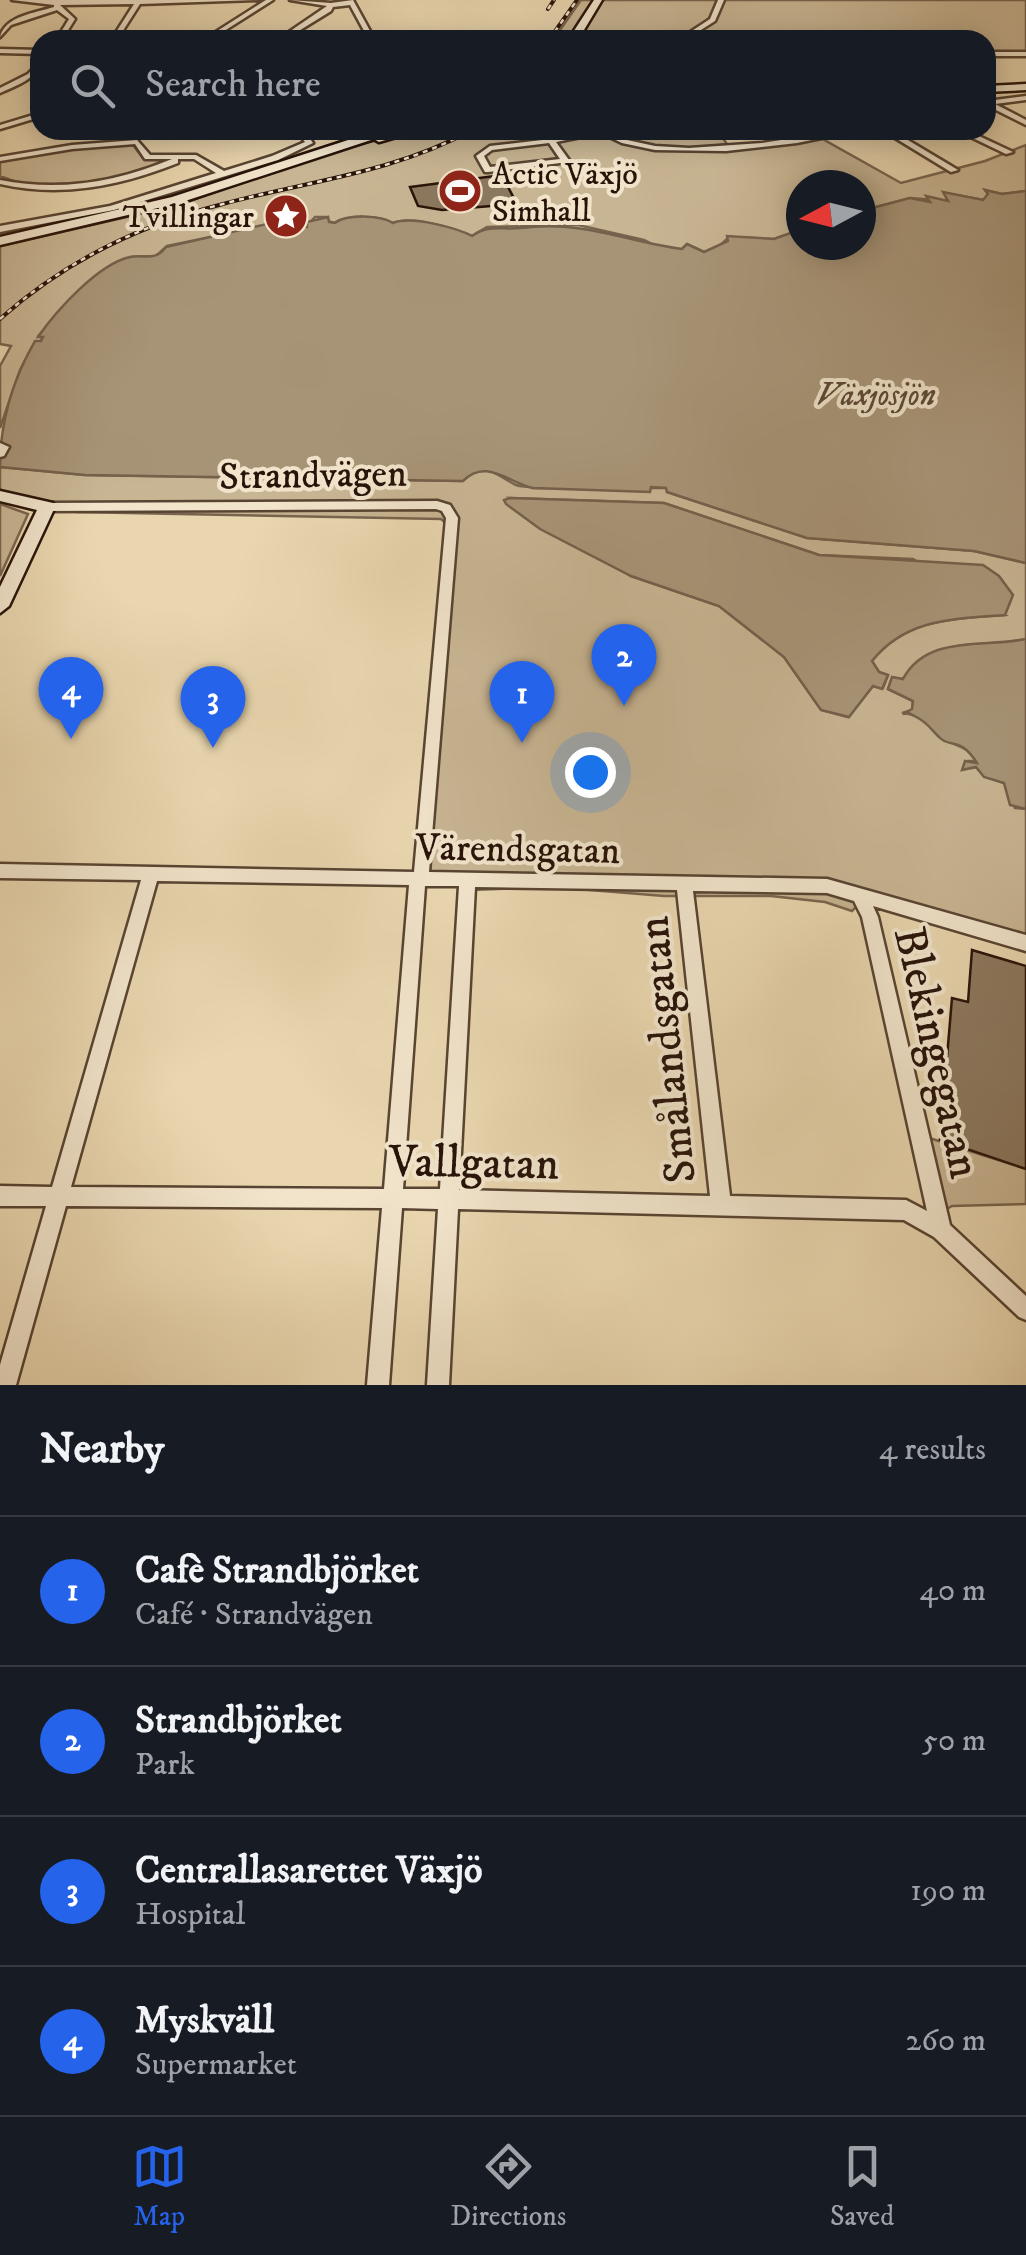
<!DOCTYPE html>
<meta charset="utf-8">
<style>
:root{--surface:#171b24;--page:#20242c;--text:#f1f3f6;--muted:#9ea1a6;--line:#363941;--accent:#2563eb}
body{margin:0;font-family:"IM FELL DW Pica",serif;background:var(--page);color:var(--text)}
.compass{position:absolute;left:786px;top:170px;width:90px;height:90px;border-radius:50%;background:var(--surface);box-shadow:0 5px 25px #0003;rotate:263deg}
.you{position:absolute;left:590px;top:772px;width:35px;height:35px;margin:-25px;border:8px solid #fff;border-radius:50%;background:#1a73e8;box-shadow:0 0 0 15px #1a73e833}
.badge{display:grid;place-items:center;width:65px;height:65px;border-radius:50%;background:var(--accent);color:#fff;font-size:32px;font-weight:700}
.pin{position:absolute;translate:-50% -82px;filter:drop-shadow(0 2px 5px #0008)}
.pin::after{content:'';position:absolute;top:52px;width:35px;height:30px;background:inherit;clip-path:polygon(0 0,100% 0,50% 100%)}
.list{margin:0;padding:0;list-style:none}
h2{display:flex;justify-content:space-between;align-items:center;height:130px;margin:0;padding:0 40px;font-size:42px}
h2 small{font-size:32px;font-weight:400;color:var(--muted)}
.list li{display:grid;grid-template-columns:65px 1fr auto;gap:30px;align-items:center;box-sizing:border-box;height:150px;padding:0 40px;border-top:2px solid var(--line)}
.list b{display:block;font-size:38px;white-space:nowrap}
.list p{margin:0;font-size:32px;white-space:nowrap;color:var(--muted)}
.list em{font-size:32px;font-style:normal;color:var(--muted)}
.icon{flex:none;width:55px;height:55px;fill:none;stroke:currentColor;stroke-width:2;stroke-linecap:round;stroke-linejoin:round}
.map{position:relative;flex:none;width:1026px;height:1385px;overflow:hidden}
.search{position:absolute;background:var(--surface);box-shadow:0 5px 25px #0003;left:30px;right:30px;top:30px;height:110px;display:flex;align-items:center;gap:25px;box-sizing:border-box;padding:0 35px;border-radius:30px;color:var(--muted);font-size:38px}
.sheet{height:730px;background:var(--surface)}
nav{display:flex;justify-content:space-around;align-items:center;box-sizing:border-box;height:140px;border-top:2px solid var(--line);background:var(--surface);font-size:28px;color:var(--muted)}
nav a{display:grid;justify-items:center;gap:5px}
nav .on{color:var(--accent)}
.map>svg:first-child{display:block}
.green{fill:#c8b593;stroke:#78644e;stroke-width:2.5;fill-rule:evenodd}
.water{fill:#a79477;stroke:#74604b;stroke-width:2.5}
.building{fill:#8c785f;stroke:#281309;stroke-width:2.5}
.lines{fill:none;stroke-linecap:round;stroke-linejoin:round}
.street-casing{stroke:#584432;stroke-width:5}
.secondary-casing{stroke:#281309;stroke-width:5}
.street{fill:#f1e4cb;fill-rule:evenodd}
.secondary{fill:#f1e4cb;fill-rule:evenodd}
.rail-casing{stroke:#281309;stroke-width:4}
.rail{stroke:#f1e4cb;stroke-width:2.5;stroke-dasharray:5;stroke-linecap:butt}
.labels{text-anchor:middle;stroke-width:8;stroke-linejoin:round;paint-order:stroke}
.far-poi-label{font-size:32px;fill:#281309;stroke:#f1e4cb;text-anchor:start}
.far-water-label{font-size:32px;font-style:italic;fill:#5b4735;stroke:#f1e4cb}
.street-label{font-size:38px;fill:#281309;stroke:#f1e4cb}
.near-street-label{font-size:45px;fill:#281309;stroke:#f1e4cb}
</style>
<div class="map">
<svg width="1026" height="1385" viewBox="0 0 1026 1385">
<rect width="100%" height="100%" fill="#e9d6af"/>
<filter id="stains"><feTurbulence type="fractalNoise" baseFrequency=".002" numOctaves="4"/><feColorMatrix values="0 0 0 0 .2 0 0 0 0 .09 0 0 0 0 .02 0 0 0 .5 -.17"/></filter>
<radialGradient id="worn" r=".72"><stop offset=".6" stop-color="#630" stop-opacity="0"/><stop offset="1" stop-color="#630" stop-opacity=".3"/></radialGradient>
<!-- green -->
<path class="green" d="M581 0H1026V53H986V40L873 35 872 40H553Z
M415 130H717L727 144 685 150 819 137 901 183 985 161 1026 145V191L1002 194 985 190 988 194 984 200 945 193 948 201 910 198 861 211V185H801V230L774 239 729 237 715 250 704 252 687 244 682 249 664 250 644 240 578 225 487 227 472 236C456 229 412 215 393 223 380 215 348 214 334 223L328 221V217H315L306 227 292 226 289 221 167 246 156 256 131 257 80 290 39 335 43 337 40 342H35L20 370 0 428V366L11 346 0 344V246L179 205 310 158Z
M133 145 143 158 173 160C120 178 54 200 0 176V161L74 149Z
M0 467 85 475 462 481C486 459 495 475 516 485 521 487 527 486 533 488H667V492L807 538 974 551 1026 563V639C972 651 948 631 902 679L892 678 888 689 913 701 912 710 902 713C921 714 930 728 944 738 957 748 967 745 977 761H969L972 768 976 767 984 776 1004 783 1015 808 1026 809V945L865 897 852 911 825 902 771 896H664L553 887 471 890 413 877 448 525 441 519 76 512 0 495ZM510 498 664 503 819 555 913 559 1005 615C954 619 907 618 872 661L879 672 888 675 883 688 873 686 848 717 821 710 784 657 719 606 631 576Z
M0 504 28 514 0 576Z
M920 1135 1026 1169V1204L952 1206 938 1214Z"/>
<!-- water -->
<path class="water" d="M985 190 1002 194 1026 191V563L974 551 807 538 667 492 666 488 651 487 650 492 533 488C507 482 486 458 463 481L85 475 0 467C0 422 12 381 35 341H41L43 337H38C56 311 98 264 130 257 144 254 155 262 166 247L280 221 307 227V222L328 217 329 222 335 223C347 214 380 215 393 223 412 215 459 229 472 236 488 224 501 230 521 228 586 220 626 242 682 249L687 244 704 252 728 241 727 236 774 239 799 230 801 245H861V229L871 224 861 217V211L910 198 930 202 926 196 948 201 943 192 983 200 988 194Z
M510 498 664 503 819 555 983 565 999 576 1013 595 1005 615C954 619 906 618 872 661L879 672 888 675 882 689 873 686 849 717 821 710 784 657 719 606 631 576 540 529 506 504 504 500Z
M1026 639V809L1010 805 1004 783 984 777 976 767 962 770 965 761 977 763C959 735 950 749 939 737 927 725 927 722 909 713L903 714 912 709 913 701 888 689 892 677 903 679C927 634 984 648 1026 639Z"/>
<!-- building -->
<path class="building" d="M525 172 532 182 508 187 517 204 442 210 418 206 410 187Z
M972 950 1026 966V1169L940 1140 952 998 968 1002Z"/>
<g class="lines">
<defs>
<path id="street" d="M12 0H259L140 4 117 40H111L134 4 60 5 75 19 62 40H56L69 19 57 10 11 25 0 37C5 16 35 13 54 7V5Z
M266 0H273L210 40H203Z
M290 0 331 3 353 0 375 40H369L350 5 333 7 331 11 284 40H277L327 6Z
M718 0H724L715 21 685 40H678L710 19Z
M0 49 40 50V54L0 53Z
M986 52H1026V56H986Z
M40 61C38 79 15 86 0 93V88L28 74Z
M1026 96V100L995 104 1026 120V125L986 105 987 101Z
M40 113V117L0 129V125Z
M296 130H304L313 143 278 160 114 210 0 232V226L110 206 216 173 194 159H178V163C120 186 62 198 0 184V180C60 192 116 182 172 159H145L135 144 72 149 0 161V157L72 145 137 140 150 155H196L224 171 272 156 305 142Z
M595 130H606L627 140 655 146 689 148 762 143 845 130H861L797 143 726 151 655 150 622 143 601 133 556 142 569 160 568 162 488 172H485L476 156 490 146 551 139ZM549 143 560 159 490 167 484 156 492 150Z
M882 130H891L958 170 951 172Z
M956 130H966L1013 152 1006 154Z
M0 443 9 447 4 456 0 457Z
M437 501 450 505 458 518 429 872 827 879 1026 935V951L873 906 878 917 950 1225 1026 1296V1320L1019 1317 934 1237 904 1220 458 1209 449 1385H427L438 1209 402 1208 389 1385H367L382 1208 66 1206 16 1385H0V1365L46 1206H0V1186L52 1187 141 880 0 878V864L414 872 446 518 442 511 436 509 47 511 41 507 47 503ZM157 881 409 885 384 1189 71 1187ZM425 886H459L440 1189H403ZM475 887 677 890 710 1196 459 1190ZM693 891 827 893 854 901 862 917 927 1211 906 1200 730 1196Z"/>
<path id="secondary" d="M594 0H602L578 40H568Z
M1026 84V90L986 92V86Z
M379 130H420L379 142 374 139 179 203 0 245V237L172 197Z
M0 491 53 503 55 507 9 606 0 613V587L37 510 0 501Z"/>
</defs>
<!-- street casing -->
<use href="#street" class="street-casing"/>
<!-- secondary casing -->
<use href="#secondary" class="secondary-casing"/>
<!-- street -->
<use href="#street" class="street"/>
<!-- secondary -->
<use href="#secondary" class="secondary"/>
<defs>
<path id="rail" d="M548 9 554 0
M549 40 577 0
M0 319C65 261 139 225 223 204 308 181 393 173 472 130"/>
</defs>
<!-- rail casing -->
<use href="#rail" class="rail-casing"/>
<!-- rail -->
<use href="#rail" class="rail"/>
</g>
<!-- icons -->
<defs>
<symbol id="stadium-disc" viewBox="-11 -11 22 22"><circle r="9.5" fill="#8f2418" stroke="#f1e4cb"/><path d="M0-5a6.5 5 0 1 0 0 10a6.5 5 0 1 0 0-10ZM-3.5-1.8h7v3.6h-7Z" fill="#fff"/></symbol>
<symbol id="sight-disc" viewBox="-11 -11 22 22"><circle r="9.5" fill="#8f2418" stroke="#f1e4cb"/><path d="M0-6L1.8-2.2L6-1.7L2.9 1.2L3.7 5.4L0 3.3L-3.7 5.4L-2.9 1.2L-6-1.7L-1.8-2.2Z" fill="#fff"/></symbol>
</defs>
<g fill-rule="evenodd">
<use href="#stadium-disc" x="435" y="166" width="50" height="50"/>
<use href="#sight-disc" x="261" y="191" width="50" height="50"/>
</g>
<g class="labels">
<!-- far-poi labels -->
<g class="far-poi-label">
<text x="492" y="184">Actic Växjö<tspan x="492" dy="37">Simhall</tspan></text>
<text x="254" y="227" text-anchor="end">Tvillingar</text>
</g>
<!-- far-water labels -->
<g class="far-water-label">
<text x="876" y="405">Växjösjön</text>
</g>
<!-- street labels -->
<g class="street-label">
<text transform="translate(313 474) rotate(-1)" y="13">Strandvägen</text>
<text transform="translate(518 848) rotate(1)" y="13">Värendsgatan</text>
</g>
<!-- near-street labels -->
<g class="near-street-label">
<text transform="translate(665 1050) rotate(-96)" y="16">Smålandsgatan</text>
<text transform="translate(939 1052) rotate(77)" y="16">Blekingegatan</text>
<text transform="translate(474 1161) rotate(1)" y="16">Vallgatan</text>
</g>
</g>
<rect width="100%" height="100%" filter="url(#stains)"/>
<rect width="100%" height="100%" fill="url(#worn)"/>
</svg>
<svg class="compass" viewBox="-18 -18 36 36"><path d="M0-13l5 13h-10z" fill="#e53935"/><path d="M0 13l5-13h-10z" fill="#9ea1a6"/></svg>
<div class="you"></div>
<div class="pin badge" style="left:522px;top:743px">1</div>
<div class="pin badge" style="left:624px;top:706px">2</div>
<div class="pin badge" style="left:213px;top:748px">3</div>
<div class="pin badge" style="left:71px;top:739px">4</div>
<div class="search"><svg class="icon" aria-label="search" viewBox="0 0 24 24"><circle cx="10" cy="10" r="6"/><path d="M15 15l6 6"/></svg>Search here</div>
</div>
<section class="sheet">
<h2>Nearby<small>4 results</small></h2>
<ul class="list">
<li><span class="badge">1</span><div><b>Cafè Strandbjörket</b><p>Café · Strandvägen</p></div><em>40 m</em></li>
<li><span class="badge">2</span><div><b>Strandbjörket</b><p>Park</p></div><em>50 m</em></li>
<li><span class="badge">3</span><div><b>Centrallasarettet Växjö</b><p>Hospital</p></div><em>190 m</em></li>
<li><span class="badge">4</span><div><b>Myskväll</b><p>Supermarket</p></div><em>260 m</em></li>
</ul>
</section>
<nav>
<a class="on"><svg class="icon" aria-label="map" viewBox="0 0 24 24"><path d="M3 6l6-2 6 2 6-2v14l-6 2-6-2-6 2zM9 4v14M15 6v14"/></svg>Map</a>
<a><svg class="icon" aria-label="directions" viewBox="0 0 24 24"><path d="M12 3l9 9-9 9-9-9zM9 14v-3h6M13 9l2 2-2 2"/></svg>Directions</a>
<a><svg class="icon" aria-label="saved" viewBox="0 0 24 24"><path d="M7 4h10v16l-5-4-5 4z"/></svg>Saved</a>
</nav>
